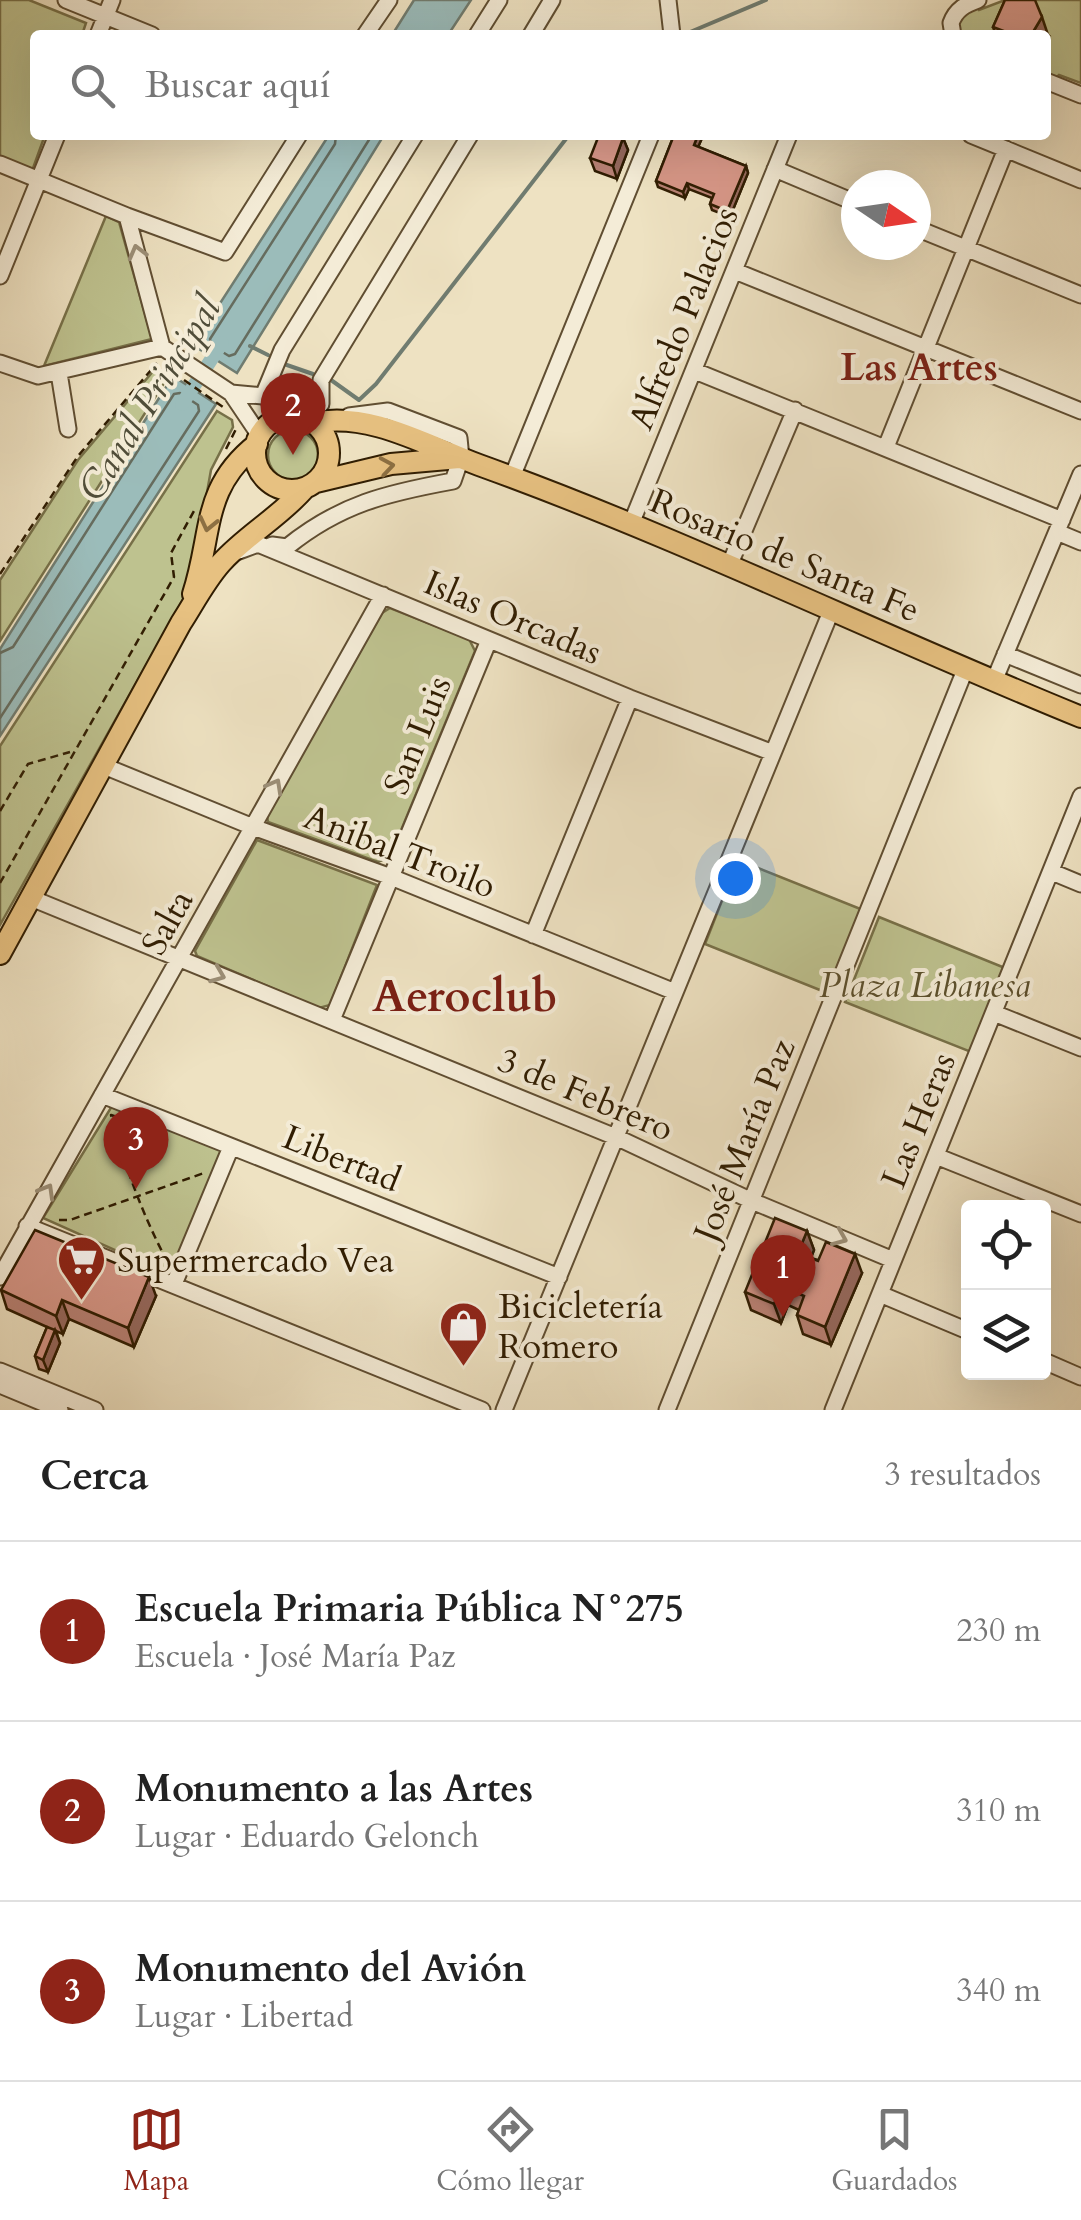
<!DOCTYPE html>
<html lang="es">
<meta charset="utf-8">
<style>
:root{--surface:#fff;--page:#f6f6f6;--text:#222;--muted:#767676;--line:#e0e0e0;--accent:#8f2418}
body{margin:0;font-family:Cardo,serif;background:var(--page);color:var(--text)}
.controls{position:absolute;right:30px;bottom:30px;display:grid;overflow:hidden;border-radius:10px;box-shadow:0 10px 40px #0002}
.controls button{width:90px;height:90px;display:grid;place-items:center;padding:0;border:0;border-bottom:2px solid var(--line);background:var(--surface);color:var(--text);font:50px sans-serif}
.compass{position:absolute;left:841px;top:170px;width:90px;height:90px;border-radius:50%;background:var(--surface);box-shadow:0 10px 40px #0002;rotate:103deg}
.you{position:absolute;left:735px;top:878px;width:35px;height:35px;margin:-25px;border:8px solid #fff;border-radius:50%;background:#1a73e8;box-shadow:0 0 0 15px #1a73e833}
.badge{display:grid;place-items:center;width:65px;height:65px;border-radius:50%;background:var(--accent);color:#fff;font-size:32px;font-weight:700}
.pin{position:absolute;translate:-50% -82px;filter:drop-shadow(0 2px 5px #0008)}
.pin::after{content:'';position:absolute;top:52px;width:35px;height:30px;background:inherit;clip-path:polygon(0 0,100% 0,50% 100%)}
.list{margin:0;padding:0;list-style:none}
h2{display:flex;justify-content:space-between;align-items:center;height:130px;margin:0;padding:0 40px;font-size:42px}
h2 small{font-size:32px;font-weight:400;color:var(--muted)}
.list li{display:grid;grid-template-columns:65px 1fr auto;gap:30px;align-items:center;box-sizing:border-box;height:180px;padding:0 40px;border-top:2px solid var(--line)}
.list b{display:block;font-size:38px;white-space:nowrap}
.list p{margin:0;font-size:32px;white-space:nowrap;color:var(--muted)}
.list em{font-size:32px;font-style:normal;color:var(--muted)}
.icon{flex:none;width:55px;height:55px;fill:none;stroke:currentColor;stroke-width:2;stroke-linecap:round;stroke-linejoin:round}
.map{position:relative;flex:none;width:1081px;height:1410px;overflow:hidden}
.search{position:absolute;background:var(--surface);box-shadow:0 10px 40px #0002;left:30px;right:30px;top:30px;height:110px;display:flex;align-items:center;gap:25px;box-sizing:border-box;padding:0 35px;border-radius:10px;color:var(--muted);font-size:38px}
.sheet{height:670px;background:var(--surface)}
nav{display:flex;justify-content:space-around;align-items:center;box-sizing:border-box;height:140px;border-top:2px solid var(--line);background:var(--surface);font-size:28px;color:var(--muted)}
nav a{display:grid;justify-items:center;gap:5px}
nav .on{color:var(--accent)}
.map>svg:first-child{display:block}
.green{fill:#bec28f;stroke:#777048;stroke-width:2.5}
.water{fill:#9bbcba;stroke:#707c70;stroke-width:2.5}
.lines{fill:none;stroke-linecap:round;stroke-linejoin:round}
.shore{stroke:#666c5e;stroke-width:2.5}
.stream{stroke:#707c70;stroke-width:4}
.canal{stroke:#9bbcba;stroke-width:14}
.minor-casing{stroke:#604e32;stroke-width:19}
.major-casing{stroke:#301d02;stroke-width:24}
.path{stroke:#301d02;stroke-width:2.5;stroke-dasharray:8 5;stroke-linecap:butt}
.minor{stroke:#f4ecd7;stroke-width:15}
.major{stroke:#e7c181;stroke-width:20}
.wall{fill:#b88174;stroke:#301d02;stroke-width:2.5}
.shaded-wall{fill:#96695e;stroke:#301d02;stroke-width:2.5}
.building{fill:#d69687;stroke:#301d02;stroke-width:2.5}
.oneway{stroke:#9c8f77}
.oneway2{stroke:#8c6f42}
.labels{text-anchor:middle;stroke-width:8;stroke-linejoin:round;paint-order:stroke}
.street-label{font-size:35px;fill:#301d02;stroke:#f4ecd7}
.park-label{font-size:35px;font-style:italic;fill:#5b4f2c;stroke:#f4ecd7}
.poi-label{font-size:35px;fill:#301d02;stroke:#f4ecd7;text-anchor:start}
.neighbourhood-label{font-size:38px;font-weight:bold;fill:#7a1f14;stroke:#f4ecd7}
.water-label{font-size:38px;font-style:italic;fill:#504d39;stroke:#f4ecd7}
.district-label{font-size:45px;font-weight:bold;fill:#7a1f14;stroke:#f4ecd7}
</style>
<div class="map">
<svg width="1081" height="1410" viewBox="0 0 1081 1410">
<rect width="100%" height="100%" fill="#eee2c2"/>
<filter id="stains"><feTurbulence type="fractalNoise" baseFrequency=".002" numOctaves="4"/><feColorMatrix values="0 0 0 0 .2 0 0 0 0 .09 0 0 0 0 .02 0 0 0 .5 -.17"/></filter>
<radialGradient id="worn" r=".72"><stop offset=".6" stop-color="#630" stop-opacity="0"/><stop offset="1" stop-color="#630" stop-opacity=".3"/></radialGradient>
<!-- green -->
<path class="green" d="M0 0H29L86 23 82 35H35V135H45L32 171 0 159Z
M1005 0H1081V83L1059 75 1055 79 1046 76V35H957L956 19 976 6 979 10Z
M106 216 119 222 152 339 44 366Z
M155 369 168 377 0 641V580L78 460Z
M217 411 232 420 233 427 211 470 190 587 0 925V746Z
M268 455a25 25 0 1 1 50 0a25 25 0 1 1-50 0Z
M390 608 469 639 475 651 390 857 378 862 268 822 267 816 382 613Z
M257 840 377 885 330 1005 319 1008 197 956 195 951Z
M738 860 863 910 830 994 705 944Z
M879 917 1005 968 971 1052 845 1002Z
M112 1106 226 1151 173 1276 43 1218Z"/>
<!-- water -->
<path class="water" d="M414 0H471L448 35H392Z
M329 135H384L237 373 193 345Z
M173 376 216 404 0 736V649Z"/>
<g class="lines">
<!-- shore -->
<path class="shore" d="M336 135 335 144 210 339 211 345 229 356 235 354 372 135
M0 653 13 647 174 394 180 393 198 405 199 411 0 718"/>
<!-- stream -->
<path class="stream" d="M683 35 766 0
M250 346 268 355
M284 364 313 374
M331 380 359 400 376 384 569 135"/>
<!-- canal -->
<path class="canal" d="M182 404 222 343"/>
<defs>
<path id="minor" d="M66 0 152 35
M668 0 672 35
M98 35 112 0
M365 35 389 0
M477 35 499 0
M531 35 552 0
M953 35 951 23C956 9 965 5 978 0
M1046 81 1081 95
M971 135 1081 180
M0 164 127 216 162 347
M775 169 856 203
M127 216 225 252 299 135
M916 228 1081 295
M735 271 1081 411
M0 276 57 135
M0 363 38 376 162 347 231 393 260 436
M695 371 1062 520
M59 373 68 429
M231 393 263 396 297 417
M263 396 282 350 415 135
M305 419 321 404V380L470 135
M886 447 1006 149
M512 477 651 135
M631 524 789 135
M1057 532 1081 542
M272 545 287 547C340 504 387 493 453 481L461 458 459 438 388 411 349 416
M239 551 258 544 630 698 773 753
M729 566 795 410
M1005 654 1081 685
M994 681 1081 474
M104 766 253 827 391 877 675 992
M1052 872 1081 884
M31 898 618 1138 752 1201 893 1260
M533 935 630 698
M994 1013 1081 1048
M332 1020 489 640
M102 1095 559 1277
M936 1156 1081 1214
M27 1226 482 1410
M0 1277 383 595
M174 1284 231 1147
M880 1294 968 1331
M1044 1361 1081 1377
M0 1371 95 1410
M0 1385 60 1410
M504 1410 832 609
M667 1410 965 670
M833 1410 1081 796"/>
<path id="major" d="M255 453a37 37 0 1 1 74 0a37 37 0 1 1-74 0Z
M313 423C370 411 427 446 479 465 684 539 879 635 1081 717
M316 482 391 464 459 458
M193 594C213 533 201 488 257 444
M0 954 181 623C194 603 205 581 221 563 246 535 280 517 305 488"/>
</defs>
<!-- minor casing -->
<use href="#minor" class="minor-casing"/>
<!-- major casing -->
<use href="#major" class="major-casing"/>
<!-- path -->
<path class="path" d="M184 380 223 407
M226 449 236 429
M0 574 78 456 157 363
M0 811 28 764 70 752
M0 883 174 577 171 553 195 509
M117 1117 111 1115C125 1166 142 1214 167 1261
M59 1220H70L204 1173"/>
<!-- minor -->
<use href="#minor" class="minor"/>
<!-- major -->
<use href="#major" class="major"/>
</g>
<!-- wall -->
<path class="wall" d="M1005 0 1048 35H996L993 27Z
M674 135H701L702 138 698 147 746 166 748 173 730 217 712 210 710 204 712 198 689 189 685 198 658 187 656 181Z
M623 138 628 150 617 179 595 171 590 158Z
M807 1231 814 1250 811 1258 862 1273 831 1345 803 1334 797 1315 799 1310 788 1305 781 1323 751 1310 745 1292Z
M1 1290 156 1296 134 1347 69 1319 63 1334 56 1331 60 1343 48 1372 39 1369 35 1356 47 1327 7 1309Z"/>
<!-- shaded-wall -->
<path class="shaded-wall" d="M1042 17 1048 35 1046 39V35H1034L1033 32Z
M698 135H701L702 138 696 152 694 145Z
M623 138 628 150 617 179 613 166Z
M746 166 748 173 730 217 727 211Z
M687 183 689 189 685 198 683 192Z
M807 1231 814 1250 805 1271 798 1253Z
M855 1254 862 1273 831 1345 825 1327Z
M149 1277 156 1296 134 1347 128 1328Z
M782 1286 788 1305 781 1323 774 1304Z
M62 1300 69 1319 63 1334 56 1316Z
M55 1330 60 1343 48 1372 43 1360Z"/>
<!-- building -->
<path class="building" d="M1005 0H1035L1042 17 1033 32 1014 35 993 27Z
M599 135H616L623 138 613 166 590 158Z
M674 135H698L694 145 746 166 727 211 710 204 714 194 687 183 683 192 656 181Z
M775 1218 807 1231 798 1253 818 1261 826 1242 855 1254 825 1327 797 1315 804 1296 782 1286 774 1304 745 1292Z
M35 1230 149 1277 128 1328 62 1300 56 1316 1 1290Z
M47 1327 55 1330 43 1360 35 1356Z"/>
<!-- one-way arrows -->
<defs><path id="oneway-chevron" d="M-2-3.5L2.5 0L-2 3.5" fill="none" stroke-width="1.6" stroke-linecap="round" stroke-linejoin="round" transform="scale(2.5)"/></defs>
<g class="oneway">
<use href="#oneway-chevron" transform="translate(137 252) rotate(-105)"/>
<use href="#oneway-chevron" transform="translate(275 786) rotate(-61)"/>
<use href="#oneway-chevron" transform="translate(218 975) rotate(22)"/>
<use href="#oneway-chevron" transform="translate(47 1191) rotate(-60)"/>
<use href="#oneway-chevron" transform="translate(840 1238) rotate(23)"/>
</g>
<g class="oneway2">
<use href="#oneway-chevron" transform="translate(387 466) rotate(-9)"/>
<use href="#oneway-chevron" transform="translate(208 524) rotate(103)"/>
</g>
<!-- icons -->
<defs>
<symbol id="supermarket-pin" viewBox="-11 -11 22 30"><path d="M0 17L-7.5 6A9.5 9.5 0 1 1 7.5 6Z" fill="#8f2418" stroke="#f4ecd7"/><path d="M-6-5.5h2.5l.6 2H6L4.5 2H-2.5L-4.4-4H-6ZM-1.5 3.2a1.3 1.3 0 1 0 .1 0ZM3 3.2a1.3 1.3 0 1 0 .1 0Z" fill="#fff"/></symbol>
<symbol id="shop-pin" viewBox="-11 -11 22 30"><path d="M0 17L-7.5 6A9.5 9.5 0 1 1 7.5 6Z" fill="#8f2418" stroke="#f4ecd7"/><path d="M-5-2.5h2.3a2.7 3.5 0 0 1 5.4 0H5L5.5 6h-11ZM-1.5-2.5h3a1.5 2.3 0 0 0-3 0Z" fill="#fff"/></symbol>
</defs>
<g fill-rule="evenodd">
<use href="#supermarket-pin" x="54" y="1232" width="55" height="75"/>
<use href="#shop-pin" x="436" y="1298" width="55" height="75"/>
</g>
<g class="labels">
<!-- street labels -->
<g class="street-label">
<text transform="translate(683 318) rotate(-68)" y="12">Alfredo Palacios</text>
<text transform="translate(785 555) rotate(23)" y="12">Rosario de Santa Fe</text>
<text transform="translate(513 617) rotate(23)" y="12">Islas Orcadas</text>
<text transform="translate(417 735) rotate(-68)" y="12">San Luis</text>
<text transform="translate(400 851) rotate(21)" y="12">Anibal Troilo</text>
<text transform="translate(167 922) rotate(-61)" y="12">Salta</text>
<text transform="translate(586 1094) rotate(23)" y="12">3 de Febrero</text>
<text transform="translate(918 1120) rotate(-68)" y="12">Las Heras</text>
<text transform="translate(744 1140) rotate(-68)" y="12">José María Paz</text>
<text transform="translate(342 1158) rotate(22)" y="12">Libertad</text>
</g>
<!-- park labels -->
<g class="park-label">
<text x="925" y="997">Plaza Libanesa</text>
</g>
<!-- poi labels -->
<g class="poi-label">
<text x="117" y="1272">Supermercado Vea</text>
<text x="498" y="1318">Bicicletería<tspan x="498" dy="40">Romero</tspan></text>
</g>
<!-- neighbourhood labels -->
<g class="neighbourhood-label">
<text x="919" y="380">Las Artes</text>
</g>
<!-- water labels -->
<g class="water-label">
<text transform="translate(149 398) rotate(-58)" y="13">Canal Principal</text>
</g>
<!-- district labels -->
<g class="district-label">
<text x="465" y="1011">Aeroclub</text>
</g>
</g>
<rect width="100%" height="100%" filter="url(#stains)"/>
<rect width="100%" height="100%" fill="url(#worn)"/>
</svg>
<div class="controls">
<button><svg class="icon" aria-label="locate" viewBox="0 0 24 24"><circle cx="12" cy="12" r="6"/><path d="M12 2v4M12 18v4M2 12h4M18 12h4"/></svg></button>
<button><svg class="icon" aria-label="layers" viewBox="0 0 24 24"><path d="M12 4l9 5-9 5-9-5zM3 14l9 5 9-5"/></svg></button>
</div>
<svg class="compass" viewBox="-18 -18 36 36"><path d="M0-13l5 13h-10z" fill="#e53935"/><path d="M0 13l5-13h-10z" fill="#767676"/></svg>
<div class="you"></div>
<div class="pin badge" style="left:783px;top:1317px">1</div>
<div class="pin badge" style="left:293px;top:455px">2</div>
<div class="pin badge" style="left:136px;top:1189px">3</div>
<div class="search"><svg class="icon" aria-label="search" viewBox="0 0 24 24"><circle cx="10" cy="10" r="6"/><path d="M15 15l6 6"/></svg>Buscar aquí</div>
</div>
<section class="sheet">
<h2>Cerca<small>3 resultados</small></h2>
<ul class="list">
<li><span class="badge">1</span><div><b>Escuela Primaria Pública N°275</b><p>Escuela · José María Paz</p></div><em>230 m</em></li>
<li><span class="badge">2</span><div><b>Monumento a las Artes</b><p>Lugar · Eduardo Gelonch</p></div><em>310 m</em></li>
<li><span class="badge">3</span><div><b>Monumento del Avión</b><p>Lugar · Libertad</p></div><em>340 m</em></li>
</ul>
</section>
<nav>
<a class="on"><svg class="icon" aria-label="map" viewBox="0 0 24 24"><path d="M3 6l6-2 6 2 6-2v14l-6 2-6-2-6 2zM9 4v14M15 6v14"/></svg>Mapa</a>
<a><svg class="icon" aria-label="directions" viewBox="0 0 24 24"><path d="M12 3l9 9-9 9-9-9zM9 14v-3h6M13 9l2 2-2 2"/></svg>Cómo llegar</a>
<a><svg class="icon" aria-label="saved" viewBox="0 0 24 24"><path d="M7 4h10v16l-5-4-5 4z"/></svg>Guardados</a>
</nav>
